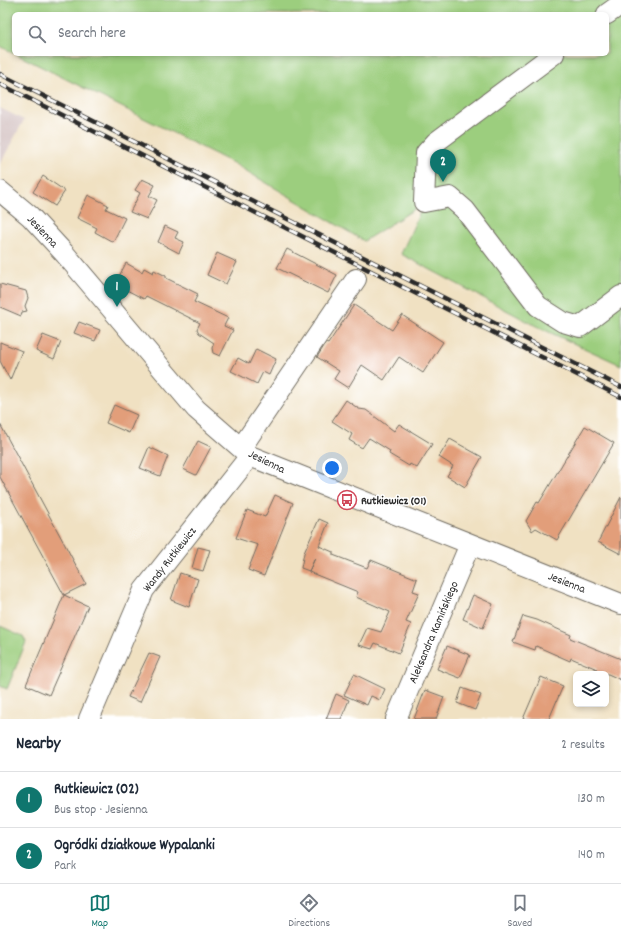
<!DOCTYPE html>
<meta charset="utf-8">
<style>
:root{--surface:#fff;--page:#f6f6f7;--text:#1f2937;--muted:#747a83;--line:#e0e1e3;--accent:#0f766e}
body{margin:0;font-family:Dekko,sans-serif;background:var(--page);color:var(--text)}
.controls{position:absolute;right:12px;bottom:12px;display:grid;overflow:hidden;border-radius:6px;box-shadow:0 2px 6px #0003}
.controls button{width:36px;height:36px;display:grid;place-items:center;padding:0;border:0;border-bottom:1px solid var(--line);background:var(--surface);color:var(--text);font:20px sans-serif}
.you{position:absolute;left:332px;top:468px;width:14px;height:14px;margin:-10px;border:3px solid #fff;border-radius:50%;background:#1a73e8;box-shadow:0 0 0 6px #1a73e833}
.badge{display:grid;place-items:center;width:26px;height:26px;border-radius:50%;background:var(--accent);color:#fff;font-size:13px;font-weight:700}
.pin{position:absolute;translate:-50% -33px;filter:drop-shadow(0 1px 2px #0008)}
.pin::after{content:'';position:absolute;top:21px;width:14px;height:12px;background:inherit;clip-path:polygon(0 0,100% 0,50% 100%)}
.list{margin:0;padding:0;list-style:none}
h2{display:flex;justify-content:space-between;align-items:center;height:52px;margin:0;padding:0 16px;font-size:17px}
h2 small{font-size:13px;font-weight:400;color:var(--muted)}
.list li{display:grid;grid-template-columns:26px 1fr auto;gap:12px;align-items:center;box-sizing:border-box;height:56px;padding:0 16px;border-top:1px solid var(--line)}
.list b{display:block;font-size:15px;white-space:nowrap}
.list p{margin:0;font-size:13px;white-space:nowrap;color:var(--muted)}
.list em{font-size:13px;font-style:normal;color:var(--muted)}
.icon{flex:none;width:22px;height:22px;fill:none;stroke:currentColor;stroke-width:2;stroke-linecap:round;stroke-linejoin:round}
.map{position:relative;flex:none;width:621px;height:719px;overflow:hidden}
.search{position:absolute;background:var(--surface);box-shadow:0 2px 6px #0003;left:12px;right:12px;top:12px;height:44px;display:flex;align-items:center;gap:10px;box-sizing:border-box;padding:0 14px;border-radius:6px;color:var(--muted);font-size:15px}
.sheet{height:164px;background:var(--surface)}
nav{display:flex;justify-content:space-around;align-items:center;box-sizing:border-box;height:56px;border-top:1px solid var(--line);background:var(--surface);font-size:11px;color:var(--muted)}
nav a{display:grid;justify-items:center;gap:2px}
nav .on{color:var(--accent)}
.map>svg:first-child{display:block}
.industrial{fill:#d1bfbf}
.green{fill:#9cce7e;stroke:#647c54}
.building{fill:#e29e7a}
.lines{fill:none;stroke-linecap:round;stroke-linejoin:round}
.minor-casing{stroke:#706b60;stroke-width:22}
.minor{stroke:#fff;stroke-width:20}
.rail-casing{stroke:#2b2b2b;stroke-width:4.5}
.rail{stroke:#fff;stroke-width:3;stroke-dasharray:9;stroke-linecap:butt}
.labels{text-anchor:middle;stroke-width:3;stroke-linejoin:round;paint-order:stroke}
.street-label{font-size:12px;fill:#2b2b2b;stroke:#fff}
.poi-label{font-size:12px;font-weight:bold;fill:#2b2b2b;stroke:#fff;text-anchor:start}
</style>
<div class="map">
<svg width="621" height="719" viewBox="0 0 621 719">
<rect width="100%" height="100%" fill="#fff"/>
<filter id="ink" filterUnits="userSpaceOnUse"><feTurbulence type="fractalNoise" baseFrequency=".025" numOctaves="2"/><feDisplacementMap in="SourceGraphic" scale="8" xChannelSelector="R" yChannelSelector="G"/><feConvolveMatrix kernelMatrix="1 2 1 2 8 2 1 2 1" color-interpolation-filters="sRGB"/></filter>
<filter id="wash" filterUnits="userSpaceOnUse"><feTurbulence type="fractalNoise" baseFrequency=".012" numOctaves="4" result="noise"/><feDisplacementMap in="SourceGraphic" scale="16" xChannelSelector="R" yChannelSelector="G"/><feGaussianBlur stdDeviation="0.9" result="paint"/><feColorMatrix in="noise" values="0 0 0 0 0 0 0 0 0 0 0 0 0 0 0 0 0 1.4 0 .05"/><feComposite in="paint" operator="in"/></filter>
<g filter="url(#wash)">
<rect width="100%" height="100%" fill="#f0e1c2"/>
<!-- industrial -->
<path class="industrial" d="M0 108 24 120 0 164Z"/>
<!-- green -->
<path class="green" d="M0 0H621V365L538 327 401 254 424 203 364 241 233 163 16 54H607V14H14V53L0 46Z
M0 626 23 636 26 642 7 689 0 686Z"/>
<g id="blocks">
<!-- building -->
<path class="building" d="M43 176 65 191 55 206 33 192Z
M142 179 155 185 149 196 157 200 147 219 130 212 140 193 135 190Z
M88 195 108 205 106 209 125 218 113 242 95 232 97 228 77 218Z
M165 226 178 232 175 238 184 242 179 253 158 242Z
M287 249 337 275 328 293 277 268Z
M217 253 237 262 226 284 207 275Z
M126 263 142 272 144 268 153 273 154 270 166 276V278L198 294 194 302 228 318 224 326 233 330 220 356 213 353 212 348 214 343 199 333 197 329 200 323 146 296 144 299 115 284Z
M0 284 26 291 28 298 25 306 27 311 22 312 21 316 0 307Z
M354 305 392 330 402 315 443 342 423 373 399 357 384 380 362 365 348 388 334 379 339 371 317 357 326 343 328 344Z
M79 322 100 330 95 341 74 333Z
M43 335 61 342 54 359 36 351Z
M0 342 22 351 10 380 0 361Z
M256 349 276 359 269 375 263 372 257 384 231 371 238 358 249 364Z
M346 400 359 409 366 410 394 431 399 424 432 444 417 468 410 464 409 466 389 454 390 451 369 438 362 448 349 440 352 434 332 421Z
M114 405 137 415 129 433 106 423Z
M0 424 86 584 64 595 0 477Z
M585 426 614 443 557 540 536 528 532 531 526 521 537 502 539 503Z
M450 439 482 457 465 487 447 476 453 466 439 457Z
M198 441 211 447 196 475 183 469Z
M149 447 168 456 160 476 140 468Z
M275 495 293 503 264 576 248 570 258 545 236 538 247 510 265 517Z
M621 497V554L598 542Z
M319 519 328 523 319 546 333 552V555L367 568 371 560 417 579 413 591 419 593 406 622 411 624 399 653 375 643 372 649 359 645 367 628 381 632 390 612 356 597 358 592 309 572 315 558 309 571 301 568 304 553Z
M198 547 210 550 203 571 192 568Z
M180 573 198 579 189 607 171 600Z
M64 595 88 606 49 695 26 685Z
M473 595 493 604 483 628 463 619Z
M523 616 537 620 571 635 570 638 621 659V680L608 674H594L597 669 571 658 570 661 536 646 535 650 513 642Z
M447 646 470 655 460 678 437 669Z
M149 653 160 657 140 702 128 697Z
M354 674 385 689 380 700 371 696 367 705 344 695Z
M541 677 563 686 549 719H523Z
M462 688 481 695 475 710 457 703Z
M425 690 444 697 436 719H414Z
M336 694 349 700 341 719H326Z"/>
</g>
</g>
<g filter="url(#ink)">
<use href="#blocks" fill-opacity="0" stroke="#706b60" stroke-width="1"/>
<g class="lines">
<defs>
<path id="minor" d="M607 14 621 4
M554 54 436 142 426 153 424 202 450 197 465 210 538 306 563 322 580 327 621 296
M0 191 30 216 65 254 196 409 250 456 621 604
M241 448 356 279
M89 719 144 590 250 456
M396 719 470 544"/>
</defs>
<!-- minor casing -->
<use href="#minor" class="minor-casing"/>
<!-- minor -->
<use href="#minor" class="minor"/>
<defs>
<path id="rail" d="M0 74 621 387
M0 84 621 397"/>
</defs>
<!-- rail casing -->
<use href="#rail" class="rail-casing"/>
<!-- rail -->
<use href="#rail" class="rail"/>
</g>
</g>
<!-- icons -->
<defs>
<symbol id="bus-ring" viewBox="-11 -11 22 22"><circle r="9.5" fill="#fff" stroke="#d1495b" stroke-width="1.5"/><path d="M-5-6H5V4H4V6H2V4H-2V6H-4V4H-5ZM-3.5-4V0h7V-4ZM-3.5 1.2v1.5H-2V1.2ZM2 1.2v1.5H3.5V1.2Z" fill="#d1495b"/></symbol>
</defs>
<g fill-rule="evenodd">
<use href="#bus-ring" x="336" y="489" width="22" height="22"/>
</g>
<g class="labels">
<!-- street labels -->
<g class="street-label">
<text transform="translate(43 231) rotate(47)" y="4">Jesienna</text>
<text transform="translate(267 461) rotate(26)" y="4">Jesienna</text>
<text transform="translate(169 559) rotate(-52)" y="4">Wandy Rutkiewicz</text>
<text transform="translate(567 582) rotate(21)" y="4">Jesienna</text>
<text transform="translate(433 632) rotate(-67)" y="4">Aleksandra Kamińskiego</text>
</g>
<!-- poi labels -->
<g class="poi-label">
<text x="361" y="504">Rutkiewicz (01)</text>
</g>
</g>
</svg>
<div class="controls">
<button><svg class="icon" aria-label="layers" viewBox="0 0 24 24"><path d="M12 4l9 5-9 5-9-5zM3 14l9 5 9-5"/></svg></button>
</div>
<div class="you"></div>
<div class="pin badge" style="left:117px;top:307px">1</div>
<div class="pin badge" style="left:443px;top:182px">2</div>
<div class="search"><svg class="icon" aria-label="search" viewBox="0 0 24 24"><circle cx="10" cy="10" r="6"/><path d="M15 15l6 6"/></svg>Search here</div>
</div>
<section class="sheet">
<h2>Nearby<small>2 results</small></h2>
<ul class="list">
<li><span class="badge">1</span><div><b>Rutkiewicz (02)</b><p>Bus stop · Jesienna</p></div><em>130 m</em></li>
<li><span class="badge">2</span><div><b>Ogródki działkowe Wypalanki</b><p>Park</p></div><em>140 m</em></li>
</ul>
</section>
<nav>
<a class="on"><svg class="icon" aria-label="map" viewBox="0 0 24 24"><path d="M3 6l6-2 6 2 6-2v14l-6 2-6-2-6 2zM9 4v14M15 6v14"/></svg>Map</a>
<a><svg class="icon" aria-label="directions" viewBox="0 0 24 24"><path d="M12 3l9 9-9 9-9-9zM9 14v-3h6M13 9l2 2-2 2"/></svg>Directions</a>
<a><svg class="icon" aria-label="saved" viewBox="0 0 24 24"><path d="M7 4h10v16l-5-4-5 4z"/></svg>Saved</a>
</nav>
